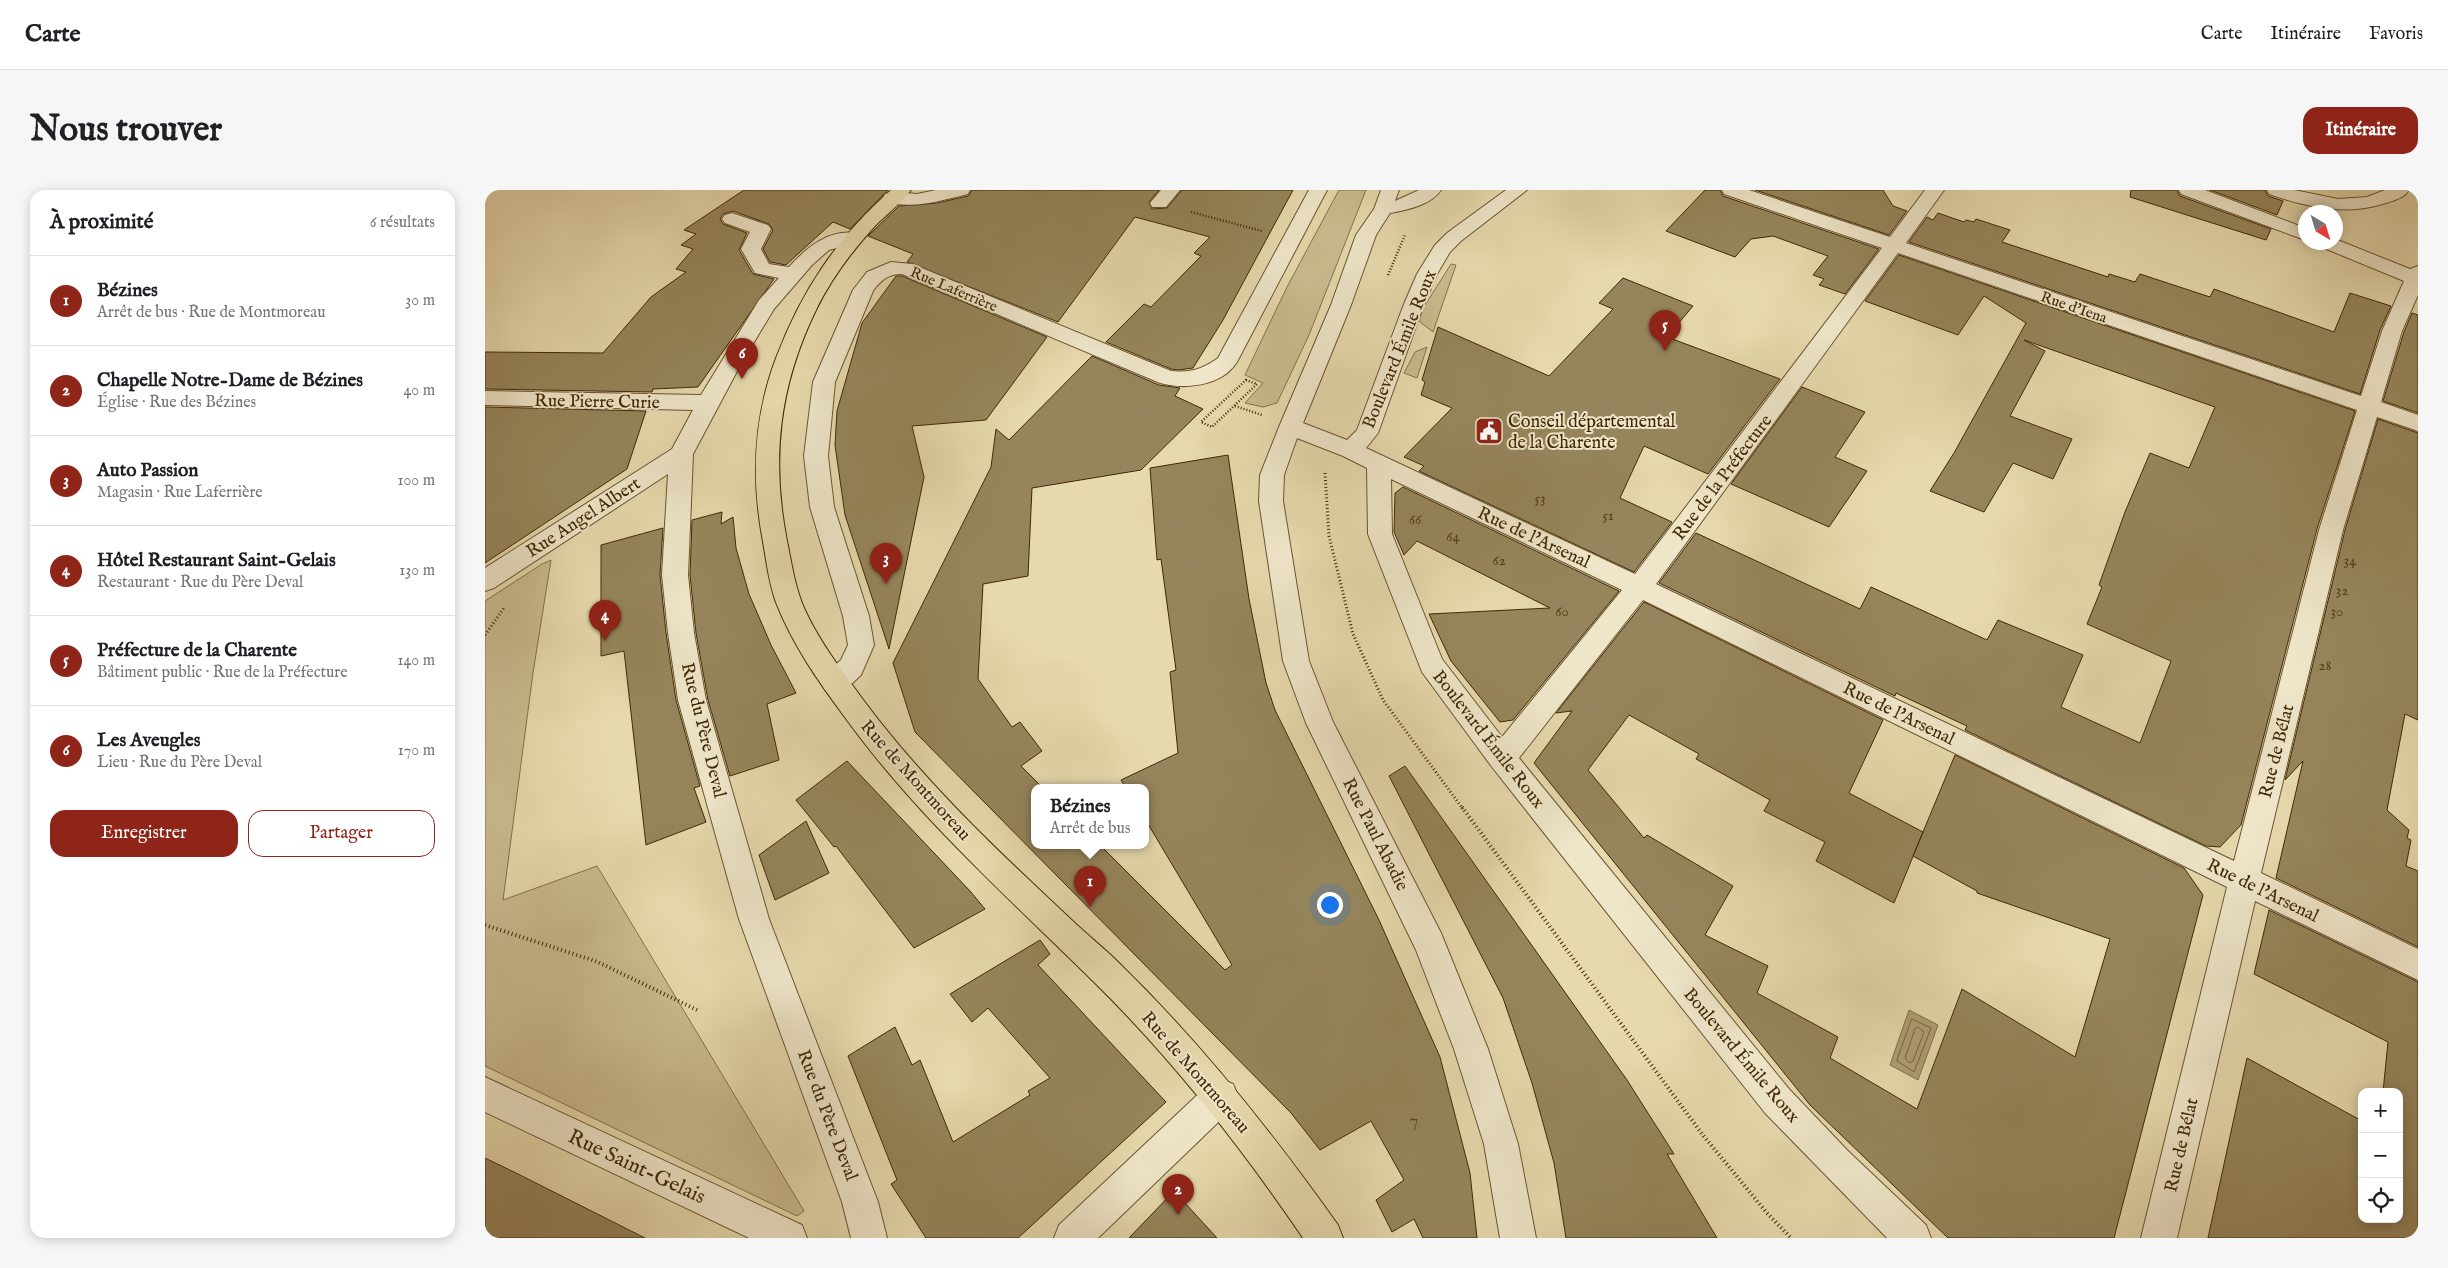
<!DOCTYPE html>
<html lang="fr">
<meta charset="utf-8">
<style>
:root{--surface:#fff;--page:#f6f6f6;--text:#202124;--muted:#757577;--line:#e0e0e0;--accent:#8f2418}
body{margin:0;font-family:"IM FELL English",serif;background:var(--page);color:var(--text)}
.controls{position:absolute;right:15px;bottom:15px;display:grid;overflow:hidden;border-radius:10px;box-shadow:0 2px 12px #0003}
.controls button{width:45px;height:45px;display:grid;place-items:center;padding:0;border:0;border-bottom:1px solid var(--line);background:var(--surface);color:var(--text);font:25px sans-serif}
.compass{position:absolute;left:1813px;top:15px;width:45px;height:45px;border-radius:50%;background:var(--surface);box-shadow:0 2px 12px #0003;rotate:142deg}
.you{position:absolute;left:844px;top:714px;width:18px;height:18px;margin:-12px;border:4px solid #fff;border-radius:50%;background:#1a73e8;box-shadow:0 0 0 8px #1a73e833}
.badge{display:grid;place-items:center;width:32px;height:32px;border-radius:50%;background:var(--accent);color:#fff;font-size:16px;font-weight:700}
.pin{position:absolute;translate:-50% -41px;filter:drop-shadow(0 1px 2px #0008)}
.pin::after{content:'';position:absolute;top:26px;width:18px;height:15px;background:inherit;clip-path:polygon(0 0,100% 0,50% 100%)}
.popup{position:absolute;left:546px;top:594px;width:118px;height:65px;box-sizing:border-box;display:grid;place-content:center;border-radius:10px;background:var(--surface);filter:drop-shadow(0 1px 4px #0005);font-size:16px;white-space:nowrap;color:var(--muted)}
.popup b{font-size:19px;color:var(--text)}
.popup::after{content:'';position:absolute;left:50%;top:100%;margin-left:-10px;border:10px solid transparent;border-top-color:var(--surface)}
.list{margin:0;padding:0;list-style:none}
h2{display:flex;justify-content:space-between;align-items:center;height:65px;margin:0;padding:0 20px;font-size:21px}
h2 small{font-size:16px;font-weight:400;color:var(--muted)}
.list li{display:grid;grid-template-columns:32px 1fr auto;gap:15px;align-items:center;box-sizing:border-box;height:90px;padding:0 20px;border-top:1px solid var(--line)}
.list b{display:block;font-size:19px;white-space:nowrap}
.list p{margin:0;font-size:16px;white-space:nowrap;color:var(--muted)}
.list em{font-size:16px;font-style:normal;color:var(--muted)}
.actions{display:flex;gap:10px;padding:15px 20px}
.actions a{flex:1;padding:11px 0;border:1px solid var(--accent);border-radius:15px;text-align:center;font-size:18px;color:var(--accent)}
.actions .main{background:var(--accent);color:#fff}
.icon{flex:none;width:28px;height:28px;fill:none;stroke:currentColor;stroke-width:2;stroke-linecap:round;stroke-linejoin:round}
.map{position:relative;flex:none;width:1933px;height:1048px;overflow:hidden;border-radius:15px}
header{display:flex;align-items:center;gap:30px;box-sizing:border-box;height:70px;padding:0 25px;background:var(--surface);border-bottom:1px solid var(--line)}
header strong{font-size:24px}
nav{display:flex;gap:28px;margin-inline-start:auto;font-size:18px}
.intro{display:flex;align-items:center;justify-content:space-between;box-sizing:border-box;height:120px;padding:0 30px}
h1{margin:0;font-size:35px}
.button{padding:12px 22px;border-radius:15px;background:var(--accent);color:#fff;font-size:18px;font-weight:700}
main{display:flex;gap:30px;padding:0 30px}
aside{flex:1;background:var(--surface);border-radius:15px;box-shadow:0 2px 12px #0003}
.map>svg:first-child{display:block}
.green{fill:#cabb90;stroke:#85724a}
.water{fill:#ae9d74;stroke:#826f48}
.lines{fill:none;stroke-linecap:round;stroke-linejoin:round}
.shore{stroke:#77633c;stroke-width:1}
.building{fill:#96855c;stroke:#402905}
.minor-casing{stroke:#6a552f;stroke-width:2}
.major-casing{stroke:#402905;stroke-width:2}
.path-far2{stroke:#402905;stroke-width:2.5;stroke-dasharray:1 2;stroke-linecap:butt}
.path-far1{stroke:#402905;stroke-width:3;stroke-dasharray:1 2.5;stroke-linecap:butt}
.path{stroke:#402905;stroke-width:4;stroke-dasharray:1 3;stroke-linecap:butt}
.minor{fill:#efe6ca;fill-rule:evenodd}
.major{fill:#e6d9ad;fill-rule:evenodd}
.labels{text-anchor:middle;stroke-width:4;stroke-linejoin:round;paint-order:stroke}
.far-street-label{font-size:15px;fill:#402905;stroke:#efe6ca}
.number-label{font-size:15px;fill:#56401b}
.street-label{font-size:18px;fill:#402905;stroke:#efe6ca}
.poi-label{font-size:18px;fill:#402905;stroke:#efe6ca;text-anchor:start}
.near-number-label{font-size:18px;fill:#56401b}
.near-street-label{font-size:21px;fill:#402905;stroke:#efe6ca}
</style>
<header>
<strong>Carte</strong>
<nav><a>Carte</a><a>Itinéraire</a><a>Favoris</a></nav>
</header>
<div class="intro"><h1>Nous trouver</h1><a class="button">Itinéraire</a></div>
<main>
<aside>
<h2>À proximité<small>6 résultats</small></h2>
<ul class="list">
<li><span class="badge">1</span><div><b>Bézines</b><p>Arrêt de bus · Rue de Montmoreau</p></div><em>30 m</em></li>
<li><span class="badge">2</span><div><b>Chapelle Notre-Dame de Bézines</b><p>Église · Rue des Bézines</p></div><em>40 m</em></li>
<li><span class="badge">3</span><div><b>Auto Passion</b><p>Magasin · Rue Laferrière</p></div><em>100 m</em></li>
<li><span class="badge">4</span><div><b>Hôtel Restaurant Saint-Gelais</b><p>Restaurant · Rue du Père Deval</p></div><em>130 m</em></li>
<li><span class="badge">5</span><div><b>Préfecture de la Charente</b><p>Bâtiment public · Rue de la Préfecture</p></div><em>140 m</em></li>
<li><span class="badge">6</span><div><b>Les Aveugles</b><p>Lieu · Rue du Père Deval</p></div><em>170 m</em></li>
</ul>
<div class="actions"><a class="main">Enregistrer</a><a>Partager</a></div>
</aside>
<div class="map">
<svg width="1933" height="1048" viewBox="0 0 1933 1048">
<rect width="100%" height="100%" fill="#e6d9ad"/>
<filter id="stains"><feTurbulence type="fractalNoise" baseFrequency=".004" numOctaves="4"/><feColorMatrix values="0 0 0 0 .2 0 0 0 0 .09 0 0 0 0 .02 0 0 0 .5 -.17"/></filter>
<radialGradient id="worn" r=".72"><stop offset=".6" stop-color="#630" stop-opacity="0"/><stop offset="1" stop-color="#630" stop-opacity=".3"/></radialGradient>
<!-- green -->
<path class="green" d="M854 0H881L824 145 792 213 778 217 760 213 778 193 760 185 802 97Z
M966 74 971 75 948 142 935 132V123Z
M942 157 932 188 919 183 930 162Z
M66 370 48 483 18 710 112 676 319 1021 312 1026 0 876V411L57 374Z"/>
<!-- water -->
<path class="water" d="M1424 820 1453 835 1433 890 1405 875Z"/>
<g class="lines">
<!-- shore -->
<path class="shore" d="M1427 829 1446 838 1429 882 1412 871Z
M1433 837 1439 842 1428 871 1425 873 1420 868 1430 839Z"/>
</g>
<!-- building -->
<path class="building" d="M259 0H403L365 39 348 32 301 75 285 72 278 59 288 40 284 34 248 21 238 24 235 29 238 34 262 43 254 60 268 84 289 89 213 197 168 199 167 202 0 199V162L118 163 166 107 201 82 191 79 208 59 196 55 211 44 199 40Z
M487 0H674L664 12 667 19 682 18 697 0H808L738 130 708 178 693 180 686 179 621 152 659 114 666 117 716 66 709 63 725 47 650 27 573 132 422 72 428 64 383 46 414 16 452 13 483 6Z
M1220 0H1235L1238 6 1394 59 1360 104 1334 95 1339 89 1328 85 1343 66 1288 46 1266 49 1250 67 1181 41Z
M1270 0H1398L1408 16 1422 21 1404 45Z
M1646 0H1692L1695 6 1786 39 1781 50 1645 7Z
M1725 0H1780L1783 6 1798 11 1792 25Z
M1453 23 1479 32 1481 30 1489 32 1491 29 1525 40 1517 52 1623 87 1624 84 1650 92 1655 84 1725 107 1729 99 1849 142 1865 103 1906 116 1895 140 1875 204 1424 52 1442 27 1448 30Z
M1414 65 1870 221 1832 339 1756 635 1735 657 1721 656 1480 540 1482 536 1411 503 1410 506 1174 393 1211 343 1375 419 1386 397 1502 450 1513 430 1598 465 1576 517 1655 553 1686 471 1602 434 1617 397 1614 395 1640 322 1665 263 1704 278 1730 217 1539 150 1560 161 1525 226 1587 249 1568 289 1528 273 1499 322 1445 301 1469 263 1541 133 1499 106 1473 145 1380 111Z
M411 86H417L562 147 501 230 427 236 439 287 404 459 360 325 350 255 352 221 377 133Z
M1138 88 1208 116 1182 147 1295 189 1223 284 1159 256 1135 308 1187 332 1149 382 934 281 939 276 919 267 967 218 936 205 940 192 937 190 953 137 1064 186 1128 119 1114 113Z
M1927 123 1933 125V223L1898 211 1919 142Z
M607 166 674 195 695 198 690 206 718 219 656 280 547 298 543 386 498 394 493 489 527 537 535 532 557 561 536 576 558 598H550V656H616L740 780 747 775 660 629V598H641L636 590 693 563 685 482 691 480 676 369 672 370 665 278 743 265 764 409 781 493 790 520 894 730 955 867 985 983 992 1048H938L929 1029 907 1042 891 1010 919 990 886 931 835 960 806 923 430 542 408 473 506 277 511 239 524 250Z
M1317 197 1380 222 1350 267 1382 281 1344 337 1246 294Z
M0 217 161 221 142 279 0 373Z
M1893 229 1933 243V530L1920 524 1902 620 1924 640 1922 648 1926 650 1921 676 1933 681V757L1791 688 1818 571 1800 590 1860 340Z
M918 297 1134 401 1028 530 1015 532 966 471 944 424 1065 418 932 351 919 365 909 342 910 303Z
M237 322 236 334 248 327 251 358 264 404 286 455 311 503 282 514 294 570 245 586 223 510 211 443 205 385 207 330Z
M178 338 175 385 181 443 191 510 215 596 209 598 221 632 161 655 139 461 116 466V355Z
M1159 412 1398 530 1364 603 1438 642 1409 713 1331 671 1340 652 1279 621 1285 610 1211 569 1214 564 1144 525 1103 580 1159 648 1162 645 1248 696 1220 745 1283 776 1272 803 1353 847 1345 868 1432 919 1477 799 1590 867 1625 749 1492 703V701L1428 666 1470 565 1699 678 1718 705 1629 1048H1463L1325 915 1049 573 1087 521 1071 523Z
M362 571 485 701 500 719 429 758 351 656 349 657 311 610Z
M920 576 1142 890 1189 964H1182L1232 1048H1081L1069 973 1047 893 1018 808 904 586Z
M321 631 344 683 290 710 274 665Z
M1784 720 1933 792V1048H1723L1762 868 1877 931V1029H1914V902H1898L1903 852 1769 784Z
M555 750 565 764 553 775 681 912 533 1048H441L406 994 412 990 363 866 410 837 427 875 435 870 468 952 504 930 545 905 543 901 565 888 503 818 487 832 465 804Z
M0 968 33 984 160 1048H0Z
M689 1001 732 1048H644Z"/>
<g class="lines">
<defs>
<path id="minor" d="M451 0H485L483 4C455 11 429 19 400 12L398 8 400 4 407 2 432 4Z
M676 0H695L681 17H667L665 13Z
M824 0H842L752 172C737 196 700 200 675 193L417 84C403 84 396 90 388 101L350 192 343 266 349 317 384 426 389 455 376 485 360 500 350 503 340 500 337 492 340 484 356 470 363 455 358 426 325 317 319 266 328 192 368 100 382 82 406 72 427 74 686 181C705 183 718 179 733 168Z
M896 0H914L910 11 934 0H956C946 15 922 20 905 23L891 45 866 115 818 233 862 250 872 240 919 114 932 84 950 55 962 43 1021 0H1042L976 51 965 62 952 84 939 114 893 243 881 258 1150 384 1397 58 1239 4 1237 0H1264L1405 47 1440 0H1459L1421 53 1876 206 1897 141 1919 91 1834 56 1832 52H1850V49L1925 79 1933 76V105L1917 141 1896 212 1933 225V241L1892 227 1858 340 1776 683 1933 759V790L1770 711 1692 1048H1656L1742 697 1158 410 1034 568 1304 899 1363 961 1441 1035 1446 1048H1402L1280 923 1007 577 937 482 883 344 882 278 858 266 812 248 799 285 798 311 824 471 848 532 956 743 1003 859 1033 954 1051 1048H1015L999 954 969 859 931 760 821 533 798 471 774 311 775 285 794 237 846 115 871 45 889 19ZM1413 63 1872 220 1834 340 1749 671 1171 394ZM906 289 1137 400 1017 547 957 469 907 344Z
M1694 0H1720L1820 38V50L1696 4Z
M1782 0H1809L1853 9 1882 7 1900 0H1924C1920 7 1909 11 1901 13 1861 26 1824 18 1784 4Z
M247 23 283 35 286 39 276 59 284 74 304 77C322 57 346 37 375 44L378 48 375 52 344 60 327 75 289 119 257 172 208 264 203 385 209 443 221 510 284 729 393 1012 402 1048H366L357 1012 254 729 193 510 183 443 177 385 183 284 9 398 0 401V378L187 259 208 220 0 215V201L216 205 274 110 294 88 270 83 256 59 265 42 240 33 237 29 240 25Z
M0 887 317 1035 322 1048H264L0 922Z
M736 889 748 894 753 906 748 918 613 1048H569L574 1035 724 894Z"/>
<path id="major" d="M406 0H426C416 13 402 24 390 36 367 61 346 89 331 120 294 196 286 269 302 351 307 375 310 398 320 420 335 453 358 482 379 511 441 594 517 665 592 735 606 748 621 760 635 774 716 853 787 942 853 1035L858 1048H818C757 958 688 870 610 793 523 707 431 626 359 526 333 491 308 455 292 415 284 395 282 374 278 352 266 289 268 229 291 168 317 100 351 49 406 0Z"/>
</defs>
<!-- minor casing -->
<use href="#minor" class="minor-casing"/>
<!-- major casing -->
<use href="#major" class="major-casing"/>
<!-- path-far2 -->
<path class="path-far2" d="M706 22 777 41
M903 85 920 45
M761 190 772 194 727 237 716 232Z
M750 216 777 225"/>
<!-- path-far1 -->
<path class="path-far1" d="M840 283 844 346 868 444 898 510 978 619
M0 445 19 418"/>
<!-- path -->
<path class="path" d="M977 617 1217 944 1282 1023 1306 1048
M0 735 113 772 212 820"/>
<!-- minor -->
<use href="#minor" class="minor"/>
<!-- major -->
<use href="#major" class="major"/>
</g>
<!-- icons -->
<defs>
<symbol id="civic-square" viewBox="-11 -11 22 22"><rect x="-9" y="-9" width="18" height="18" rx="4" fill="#8f2418" stroke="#efe6ca"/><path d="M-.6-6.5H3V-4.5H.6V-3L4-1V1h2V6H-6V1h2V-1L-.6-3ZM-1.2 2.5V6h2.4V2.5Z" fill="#fff"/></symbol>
</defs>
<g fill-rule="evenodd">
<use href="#civic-square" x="988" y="225" width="32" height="32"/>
</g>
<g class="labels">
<!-- far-street labels -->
<g class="far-street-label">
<text transform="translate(469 99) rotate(23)" y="5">Rue Laferrière</text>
<text transform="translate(1589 117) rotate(19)" y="5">Rue d'Iena</text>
</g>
<!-- number labels -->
<g class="number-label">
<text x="1055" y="313">53</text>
<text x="1123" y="330">51</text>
<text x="930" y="334">66</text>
<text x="968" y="351">64</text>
<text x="1014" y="375">62</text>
<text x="1865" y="375">34</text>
<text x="1857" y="405">32</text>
<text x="1077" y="426">60</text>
<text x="1852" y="426">30</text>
<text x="1840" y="480">28</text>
</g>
<!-- street labels -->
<g class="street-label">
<text transform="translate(914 159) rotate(-68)" y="6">Boulevard Émile Roux</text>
<text transform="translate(112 211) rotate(1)" y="6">Rue Pierre Curie</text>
<text transform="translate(1237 287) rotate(-53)" y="6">Rue de la Préfecture</text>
<text transform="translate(98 327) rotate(-33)" y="6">Rue Angel Albert</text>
<text transform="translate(1049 347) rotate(25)" y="6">Rue de l'Arsenal</text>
<text transform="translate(1414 523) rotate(26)" y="6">Rue de l'Arsenal</text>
<text transform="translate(219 540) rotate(76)" y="6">Rue du Père Deval</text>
<text transform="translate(1004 549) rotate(52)" y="6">Boulevard Émile Roux</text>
<text transform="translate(1791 561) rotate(-76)" y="6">Rue de Bélat</text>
<text transform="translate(431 590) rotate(48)" y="6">Rue de Montmoreau</text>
<text transform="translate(891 644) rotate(63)" y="6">Rue Paul Abadie</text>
<text transform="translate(1778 700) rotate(26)" y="6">Rue de l'Arsenal</text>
<text transform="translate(1257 865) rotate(50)" y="6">Boulevard Émile Roux</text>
<text transform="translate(711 882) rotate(49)" y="6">Rue de Montmoreau</text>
<text transform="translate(343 925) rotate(69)" y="6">Rue du Père Deval</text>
<text transform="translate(1696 955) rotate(-77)" y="6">Rue de Bélat</text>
</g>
<!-- poi labels -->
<g class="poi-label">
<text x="1023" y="237">Conseil départemental<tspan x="1023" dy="21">de la Charente</tspan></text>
</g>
<!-- near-number labels -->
<g class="near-number-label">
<text x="929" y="936">7</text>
</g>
<!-- near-street labels -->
<g class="near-street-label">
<text transform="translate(152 976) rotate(25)" y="7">Rue Saint-Gelais</text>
</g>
</g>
<rect width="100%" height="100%" filter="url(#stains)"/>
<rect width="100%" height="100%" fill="url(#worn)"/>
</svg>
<div class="controls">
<button>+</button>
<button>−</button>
<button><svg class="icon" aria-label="locate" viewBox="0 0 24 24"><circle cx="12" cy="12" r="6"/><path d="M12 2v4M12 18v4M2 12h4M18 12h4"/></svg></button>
</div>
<svg class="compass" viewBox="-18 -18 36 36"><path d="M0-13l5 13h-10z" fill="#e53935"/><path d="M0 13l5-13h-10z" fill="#757577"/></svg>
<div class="you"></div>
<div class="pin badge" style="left:605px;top:717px">1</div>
<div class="popup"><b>Bézines</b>Arrêt de bus</div>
<div class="pin badge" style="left:693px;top:1025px">2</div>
<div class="pin badge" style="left:401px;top:394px">3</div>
<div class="pin badge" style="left:120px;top:451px">4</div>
<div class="pin badge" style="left:1180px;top:161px">5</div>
<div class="pin badge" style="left:257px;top:189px">6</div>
</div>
</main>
